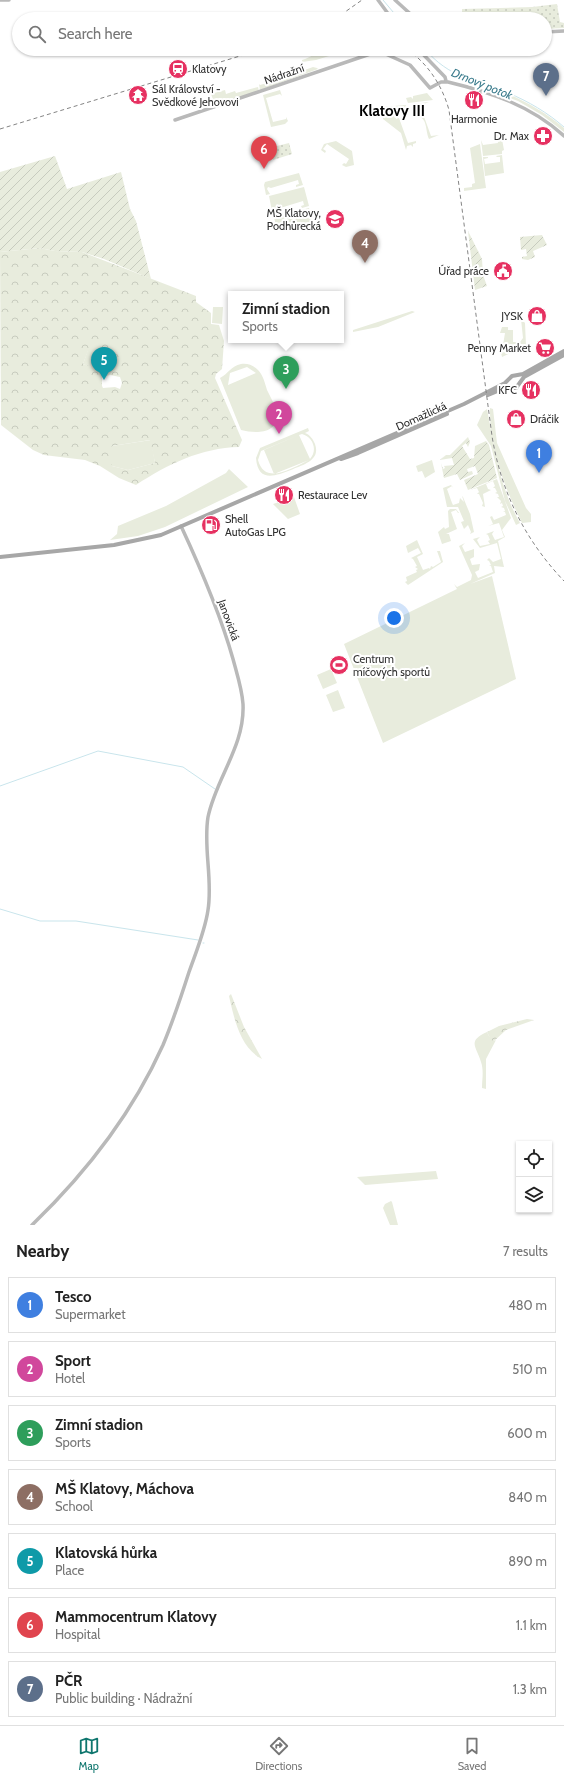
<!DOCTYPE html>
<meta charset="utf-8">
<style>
:root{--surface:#fff;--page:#f6f6f6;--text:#222;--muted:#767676;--line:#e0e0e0;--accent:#0f766e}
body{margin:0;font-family:Cabin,sans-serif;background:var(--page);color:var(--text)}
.controls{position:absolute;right:12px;bottom:12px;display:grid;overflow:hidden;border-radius:0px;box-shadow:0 1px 3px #0004}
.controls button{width:36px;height:36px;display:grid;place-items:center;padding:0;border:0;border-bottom:1px solid var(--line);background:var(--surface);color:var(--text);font:20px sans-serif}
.you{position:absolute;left:394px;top:618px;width:14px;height:14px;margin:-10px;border:3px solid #fff;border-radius:50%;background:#1a73e8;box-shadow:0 0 0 6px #1a73e833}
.badge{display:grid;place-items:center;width:26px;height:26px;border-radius:50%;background:var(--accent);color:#fff;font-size:13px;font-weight:700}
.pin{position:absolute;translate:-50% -33px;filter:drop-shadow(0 1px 2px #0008)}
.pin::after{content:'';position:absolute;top:21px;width:14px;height:12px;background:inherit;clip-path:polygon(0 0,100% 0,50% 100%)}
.popup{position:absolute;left:228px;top:291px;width:116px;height:52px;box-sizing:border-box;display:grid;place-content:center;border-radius:0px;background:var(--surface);filter:drop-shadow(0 1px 3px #0005);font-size:13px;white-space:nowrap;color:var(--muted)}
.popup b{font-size:15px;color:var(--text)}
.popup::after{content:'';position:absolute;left:50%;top:100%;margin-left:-8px;border:8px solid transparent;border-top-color:var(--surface)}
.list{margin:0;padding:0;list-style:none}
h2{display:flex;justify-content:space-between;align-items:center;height:52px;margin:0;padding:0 16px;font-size:17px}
h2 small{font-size:13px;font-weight:400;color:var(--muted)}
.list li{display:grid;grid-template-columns:26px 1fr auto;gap:12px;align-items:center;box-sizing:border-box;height:56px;margin:0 8px 8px;padding:0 8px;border:1px solid var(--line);border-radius:0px}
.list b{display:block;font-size:15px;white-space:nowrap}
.list p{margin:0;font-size:13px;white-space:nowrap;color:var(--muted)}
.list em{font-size:13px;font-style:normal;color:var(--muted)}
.icon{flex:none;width:22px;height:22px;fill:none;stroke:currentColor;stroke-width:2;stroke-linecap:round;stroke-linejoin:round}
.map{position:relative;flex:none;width:564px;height:1225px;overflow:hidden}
.search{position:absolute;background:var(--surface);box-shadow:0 1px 3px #0004;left:12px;right:12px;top:12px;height:44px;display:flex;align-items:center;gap:10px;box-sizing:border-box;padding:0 14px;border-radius:22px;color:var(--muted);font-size:15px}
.sheet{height:500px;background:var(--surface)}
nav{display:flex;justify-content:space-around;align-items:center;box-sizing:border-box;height:56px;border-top:1px solid var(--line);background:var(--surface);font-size:11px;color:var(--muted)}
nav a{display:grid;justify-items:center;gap:2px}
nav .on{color:var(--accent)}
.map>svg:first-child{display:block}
.grass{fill:#e8ecdd;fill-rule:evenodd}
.forest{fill:url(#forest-crowns);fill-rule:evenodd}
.park{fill:url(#park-dots)}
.garden{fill:url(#garden-furrows)}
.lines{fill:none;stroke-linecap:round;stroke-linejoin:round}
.stream{stroke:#c9e5ec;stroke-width:1}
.secondary{stroke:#b9b9b9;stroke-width:3.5}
.primary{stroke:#a7a7a7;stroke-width:4}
.rail{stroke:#848484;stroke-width:1;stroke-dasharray:4 3;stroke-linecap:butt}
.labels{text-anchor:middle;stroke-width:4;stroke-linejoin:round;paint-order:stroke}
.poi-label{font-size:11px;fill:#2f2f2f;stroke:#fff;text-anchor:start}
.street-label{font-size:11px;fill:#2f2f2f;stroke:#fff}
.water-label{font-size:12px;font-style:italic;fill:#3a7b8c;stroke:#fff}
.district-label{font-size:15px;font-weight:bold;fill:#000;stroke:#fff}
</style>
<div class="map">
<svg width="564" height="1225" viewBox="0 0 564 1225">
<defs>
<pattern id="forest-crowns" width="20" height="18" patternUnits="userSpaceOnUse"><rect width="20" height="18" fill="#e8ecdd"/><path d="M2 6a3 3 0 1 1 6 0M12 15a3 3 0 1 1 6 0" fill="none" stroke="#c7cbbe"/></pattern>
<pattern id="park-dots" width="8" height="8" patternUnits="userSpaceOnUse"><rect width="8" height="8" fill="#e8ecdd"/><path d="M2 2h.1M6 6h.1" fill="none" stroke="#c7cbbe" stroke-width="1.8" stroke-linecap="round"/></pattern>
<pattern id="garden-furrows" width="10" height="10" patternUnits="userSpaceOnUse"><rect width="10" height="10" fill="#e8ecdd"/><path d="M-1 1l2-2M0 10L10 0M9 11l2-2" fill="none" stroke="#c7cbbe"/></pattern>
</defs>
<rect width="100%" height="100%" fill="#fff"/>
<!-- grass -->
<path class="grass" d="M324 49H352L316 60 302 62V60C311 58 315 52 324 49Z
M313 67 317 68 318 69 260 90 259 84 260 85 267 83V82L269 83Z
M258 87 259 91 215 105 211 94 225 90 226 94 235 91 236 93Z
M495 89C520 98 544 111 564 128V132L542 115 518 101 494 92Z
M280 90 282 96 280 94 266 98 273 122 286 119V117L288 121 285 124 271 127 263 95Z
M427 93 433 100 408 103 406 98 411 97 413 99V96Z
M429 102 419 106 420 111H422L431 136 439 135 429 139C425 130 428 117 416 116L413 104Z
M406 105 405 110 395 114 396 119 399 118 408 143 416 141V143L413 144V147L411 145 407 146 406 150 401 133 383 119 381 107Z
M501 134 504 150 502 151V154L483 156 481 140 483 145 498 143 497 138H494V136Z
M336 141 352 151 354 165 346 167 342 165 344 163 346 164 349 159 327 144 323 149 326 151 325 153 321 150 324 144Z
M480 144 486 188 464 191V188L472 187V184L475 183 470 148Z
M502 155 504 173 485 176 483 157H488V158L484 159 485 164 500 162V157H497L496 156Z
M299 173 303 185 296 187V185L299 184 298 180 271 188 268 187 267 189 270 194 266 195 264 185 265 182Z
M304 187 309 206 302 208 301 206 304 205 303 201 277 209 274 208 272 209 275 215 273 216 269 196Z
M309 208 314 228 307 229V227L310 226 308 222 277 230 274 217Z
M213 307H223L222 324 212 323Z
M412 311 415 312 378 327 353 332V330Z
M521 319 525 323 526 346 502 357 499 344 503 345 505 333H500L502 327H508V330H513V342H520L523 338Z
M88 350 110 363 105 372 83 364Z
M241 364C247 363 253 365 258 370 263 375 265 383 267 390 270 396 274 403 276 410 281 434 257 434 241 430L220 378C228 374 231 366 241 364ZM247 367 256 373 228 385 230 373Z
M490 408 493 409 497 443 526 508 531 514V522L522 523C505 489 489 447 490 408Z
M487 409C495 450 499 486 520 523L516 525 505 501 491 446 477 425 483 412Z
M308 428 309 431 305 433C310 435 313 439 315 444 321 461 302 465 291 470 275 476 258 483 256 458L260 448ZM302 434C313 437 318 450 310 459L299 435 264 450 274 474 309 460C292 468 265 486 258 460L261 451 299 435Z
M151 440 155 463 128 470 112 466V446Z
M432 460 435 472 425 478 422 471 418 472 416 466Z
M229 469 248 487 165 527 138 536 110 540 117 534 118 526 166 506 226 473Z
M497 479 511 518 502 530 505 537 498 541 504 567 494 566 495 573 470 584 492 576 516 679 383 743 344 644 457 589 454 584 457 587 471 580 472 575 459 546 465 543 462 546 465 552 474 549V557L470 559 472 565 480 564 479 570 475 572 478 578 493 572 491 566H489L491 565 489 561 487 560 489 558 493 562 501 559 497 543 480 548 473 539 480 537 477 540 480 546 490 544 488 541 490 540 488 535 486 534 494 531 492 534 495 540 504 537 499 523 488 526 493 524 490 517 492 516 494 520 506 515 505 512H503L505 511 504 508 501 507 503 506 502 503 500 504 501 501 497 497H499L498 494 495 493 497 492 495 488H493L495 486 493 481 486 484 488 489 491 490 483 494 485 507 482 506 483 503 479 494H477L479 492 477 488 470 490Z
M451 485 454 489 452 486 447 489 452 503 453 505 459 503 460 498 464 502 462 496 463 497 470 514 474 532 470 534 471 532 468 525 464 529 461 522 464 521 458 507H447L443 488Z
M294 497 300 514 288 519 273 504Z
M450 509H456L459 513H458L456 510 451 512 457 529 446 534H449L451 541 442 544 438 532 444 527 445 529 449 527 448 511Z
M417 540 423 554 417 557 423 570 429 568 430 569 431 566 433 567 441 562 437 551H440L443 562 408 585 405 582 407 581 406 577 417 572 416 570 418 569 415 567 417 566 413 559 411 558 421 553 418 548 408 553 406 546Z
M331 669 337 683 323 689 317 675Z
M338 690 345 708 333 712 326 695Z
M487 1032 489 1036 494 1041 496 1040 486 1059V1089L482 1088C482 1079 484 1071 481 1062 476 1046 467 1041 487 1032Z
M436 1171 438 1179 365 1185 357 1177Z
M391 1201 392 1202 398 1225H390L383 1208 385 1204Z"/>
<!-- forest -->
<path class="forest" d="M39 248 55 251 82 252 196 296V302L211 313V324L219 325 224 341 222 369 216 374 215 378 242 440 239 447C201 448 168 464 136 485L119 478 100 466 85 460 44 455 33 450 1 425 0 252ZM88 351 110 363 105 371 83 364ZM110 375 120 377 122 383 120 389 115 387 103 388 102 386V377ZM150 440 155 463 128 470 112 466V446Z
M231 994 244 1027 262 1059C240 1048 234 1018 229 996Z
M527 1019 534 1020 506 1030 494 1041 491 1040 487 1032 499 1026Z"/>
<!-- park -->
<path class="park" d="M557 4 560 22 564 23V28L545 29V19H467L470 17 462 14V9L532 7Z
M289 143 292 154 273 160 269 148Z"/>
<!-- garden -->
<path class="garden" d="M55 156 67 189 121 172 130 209 136 221 151 279 104 259 82 252 55 251 39 248 0 252V172Z
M468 231 482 259 483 275 487 286 475 290Z
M542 235 547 245 533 251 535 257 528 260 522 259V257L527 256 526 249 521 250 520 237Z
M468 437 470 442 468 447 466 443 462 446 470 459 474 458 475 446 486 441 489 445 497 478 468 490 464 480 478 474 475 466 467 469 468 472 472 471 473 474 460 480 457 474 444 478 441 463 443 469 445 468 444 466 454 465 452 458 440 460 446 455H450Z"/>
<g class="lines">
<!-- stream -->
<path class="stream" d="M383 0 399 19
M425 49C449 78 475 80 508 93 528 101 548 113 564 127
M0 786 98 751 183 767 215 789
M0 909 40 921H76L198 940
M203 943H204"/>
<!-- secondary -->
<path class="secondary" d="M0 0H9
M378 0 392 19
M395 0 416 19
M545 32 564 31
M418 49 445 77 446 81
M175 120 379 51 410 65 430 88 441 82H448C490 92 532 106 564 136
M32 1225C86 1173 132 1114 163 1045 173 1021 181 997 189 972 196 952 205 931 208 910 213 879 203 848 208 817 216 778 245 746 243 704 242 689 237 674 233 659 220 613 201 569 181 526"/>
<!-- primary -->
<path class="primary" d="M488 395 505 388H516L524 377 564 355
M341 459 358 453 447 414
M0 557 114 545 161 535 464 404 505 383 512 376 523 374 564 351"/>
<!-- rail -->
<path class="rail" d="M335 19 362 0
M407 49C428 64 442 85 449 110L492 436C501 492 525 540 564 581
M306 52 307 53
M0 129 263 49"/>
</g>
<!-- icons -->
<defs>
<symbol id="station-disc" viewBox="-11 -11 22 22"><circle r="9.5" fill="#e63161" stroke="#fff"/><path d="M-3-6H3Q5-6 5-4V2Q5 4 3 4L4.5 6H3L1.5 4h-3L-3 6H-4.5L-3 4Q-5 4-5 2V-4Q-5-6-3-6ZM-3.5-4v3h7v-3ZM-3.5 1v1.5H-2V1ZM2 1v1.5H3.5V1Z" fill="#fff"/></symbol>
<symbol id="temple-disc" viewBox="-11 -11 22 22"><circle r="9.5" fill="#e63161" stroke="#fff"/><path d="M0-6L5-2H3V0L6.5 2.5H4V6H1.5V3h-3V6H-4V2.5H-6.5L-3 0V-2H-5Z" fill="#fff"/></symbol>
<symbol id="restaurant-disc" viewBox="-11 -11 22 22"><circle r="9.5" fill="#e63161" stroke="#fff"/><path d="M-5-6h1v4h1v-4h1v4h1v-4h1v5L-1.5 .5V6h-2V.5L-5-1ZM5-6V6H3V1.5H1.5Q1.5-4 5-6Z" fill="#fff"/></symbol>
<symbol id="pharmacy-disc" viewBox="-11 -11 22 22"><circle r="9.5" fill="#e63161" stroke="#fff"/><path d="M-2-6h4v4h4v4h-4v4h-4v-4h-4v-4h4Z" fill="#fff"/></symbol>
<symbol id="school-disc" viewBox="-11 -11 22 22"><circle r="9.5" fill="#e63161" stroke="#fff"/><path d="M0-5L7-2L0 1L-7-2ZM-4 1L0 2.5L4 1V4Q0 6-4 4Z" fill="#fff"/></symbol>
<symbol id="civic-disc" viewBox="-11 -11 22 22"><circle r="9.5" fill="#e63161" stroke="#fff"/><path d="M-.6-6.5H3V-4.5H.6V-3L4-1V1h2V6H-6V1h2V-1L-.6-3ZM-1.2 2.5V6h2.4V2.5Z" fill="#fff"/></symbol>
<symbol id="shop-disc" viewBox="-11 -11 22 22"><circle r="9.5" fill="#e63161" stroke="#fff"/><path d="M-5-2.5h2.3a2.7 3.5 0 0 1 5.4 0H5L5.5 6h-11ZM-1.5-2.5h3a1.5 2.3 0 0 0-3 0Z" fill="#fff"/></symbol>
<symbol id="supermarket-disc" viewBox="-11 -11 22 22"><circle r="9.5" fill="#e63161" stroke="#fff"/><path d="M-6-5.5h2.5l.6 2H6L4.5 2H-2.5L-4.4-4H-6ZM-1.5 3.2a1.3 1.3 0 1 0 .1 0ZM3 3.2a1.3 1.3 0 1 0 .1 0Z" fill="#fff"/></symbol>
<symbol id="fuel-disc" viewBox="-11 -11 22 22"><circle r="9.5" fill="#e63161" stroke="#fff"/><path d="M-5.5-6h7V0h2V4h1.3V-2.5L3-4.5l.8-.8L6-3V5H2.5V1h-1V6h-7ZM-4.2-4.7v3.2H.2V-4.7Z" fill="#fff"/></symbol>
<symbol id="stadium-disc" viewBox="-11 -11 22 22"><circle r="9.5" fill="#e63161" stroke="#fff"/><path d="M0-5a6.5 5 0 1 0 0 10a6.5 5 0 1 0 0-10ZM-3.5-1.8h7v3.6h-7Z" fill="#fff"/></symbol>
</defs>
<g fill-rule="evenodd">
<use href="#station-disc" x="167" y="58" width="22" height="22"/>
<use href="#temple-disc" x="127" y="84" width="22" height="22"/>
<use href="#restaurant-disc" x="463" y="89" width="22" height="22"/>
<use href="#pharmacy-disc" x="532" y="125" width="22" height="22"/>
<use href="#school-disc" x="324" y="208" width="22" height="22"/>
<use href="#civic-disc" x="492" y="260" width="22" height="22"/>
<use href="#shop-disc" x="526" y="305" width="22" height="22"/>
<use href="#supermarket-disc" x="534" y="337" width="22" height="22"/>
<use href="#restaurant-disc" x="520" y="379" width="22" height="22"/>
<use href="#shop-disc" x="505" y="408" width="22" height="22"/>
<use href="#restaurant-disc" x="273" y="484" width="22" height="22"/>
<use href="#fuel-disc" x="200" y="514" width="22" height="22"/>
<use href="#stadium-disc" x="328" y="654" width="22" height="22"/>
</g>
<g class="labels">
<!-- poi labels -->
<g class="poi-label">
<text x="192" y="73">Klatovy</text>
<text x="152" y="93">Sál Království -<tspan x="152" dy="13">Svědkové Jehovovi</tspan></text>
<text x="474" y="123" text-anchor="middle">Harmonie</text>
<text x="529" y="140" text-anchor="end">Dr. Max</text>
<text x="321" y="217" text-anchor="end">MŠ Klatovy,<tspan x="321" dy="13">Podhůrecká</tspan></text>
<text x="489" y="275" text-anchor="end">Úřad práce</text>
<text x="523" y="320" text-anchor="end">JYSK</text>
<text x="531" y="352" text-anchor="end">Penny Market</text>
<text x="517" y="394" text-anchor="end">KFC</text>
<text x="530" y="423">Dráčik</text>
<text x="298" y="499">Restaurace Lev</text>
<text x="225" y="523">Shell<tspan x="225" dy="13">AutoGas LPG</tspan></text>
<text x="353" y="663">Centrum<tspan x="353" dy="13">míčových sportů</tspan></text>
</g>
<!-- street labels -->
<g class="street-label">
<text transform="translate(284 74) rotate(-19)" y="4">Nádražní</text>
<text transform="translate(421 416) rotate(-24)" y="4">Domažlická</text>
<text transform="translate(229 620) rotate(70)" y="4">Janovická</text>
</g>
<!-- water labels -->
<g class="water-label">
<text transform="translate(482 84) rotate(22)" y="4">Drnový potok</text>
</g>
<!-- district labels -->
<g class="district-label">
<text x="392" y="116">Klatovy III</text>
</g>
</g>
</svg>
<div class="controls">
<button><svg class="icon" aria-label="locate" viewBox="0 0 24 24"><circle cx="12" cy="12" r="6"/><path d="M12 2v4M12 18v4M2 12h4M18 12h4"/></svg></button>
<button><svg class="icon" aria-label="layers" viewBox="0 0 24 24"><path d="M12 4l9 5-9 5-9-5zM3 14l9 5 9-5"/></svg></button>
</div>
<div class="you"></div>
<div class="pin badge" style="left:539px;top:473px;background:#3f7fe0">1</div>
<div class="pin badge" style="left:279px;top:434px;background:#d1479c">2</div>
<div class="pin badge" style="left:286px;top:389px;background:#2e9e5b">3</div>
<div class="popup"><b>Zimní stadion</b>Sports</div>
<div class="pin badge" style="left:365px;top:263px;background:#8d6e63">4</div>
<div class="pin badge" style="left:104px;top:380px;background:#0f9aa8">5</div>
<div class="pin badge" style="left:264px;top:169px;background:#e0444e">6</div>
<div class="pin badge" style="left:546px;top:96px;background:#5c6f8a">7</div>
<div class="search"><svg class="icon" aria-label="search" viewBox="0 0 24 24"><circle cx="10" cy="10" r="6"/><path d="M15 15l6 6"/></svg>Search here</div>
</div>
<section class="sheet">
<h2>Nearby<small>7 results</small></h2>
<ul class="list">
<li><span class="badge" style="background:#3f7fe0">1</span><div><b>Tesco</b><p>Supermarket</p></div><em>480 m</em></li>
<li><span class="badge" style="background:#d1479c">2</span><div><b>Sport</b><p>Hotel</p></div><em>510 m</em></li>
<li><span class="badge" style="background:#2e9e5b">3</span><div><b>Zimní stadion</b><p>Sports</p></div><em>600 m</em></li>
<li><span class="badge" style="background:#8d6e63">4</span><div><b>MŠ Klatovy, Máchova</b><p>School</p></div><em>840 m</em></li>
<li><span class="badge" style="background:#0f9aa8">5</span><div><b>Klatovská hůrka</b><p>Place</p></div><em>890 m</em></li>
<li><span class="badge" style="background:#e0444e">6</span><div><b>Mammocentrum Klatovy</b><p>Hospital</p></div><em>1.1 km</em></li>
<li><span class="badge" style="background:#5c6f8a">7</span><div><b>PČR</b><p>Public building · Nádražní</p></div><em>1.3 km</em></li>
</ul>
</section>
<nav>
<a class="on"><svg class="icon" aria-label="map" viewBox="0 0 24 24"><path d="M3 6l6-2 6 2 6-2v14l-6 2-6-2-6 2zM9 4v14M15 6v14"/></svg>Map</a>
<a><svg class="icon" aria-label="directions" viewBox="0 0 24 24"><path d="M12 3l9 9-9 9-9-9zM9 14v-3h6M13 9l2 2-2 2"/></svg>Directions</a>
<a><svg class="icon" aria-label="saved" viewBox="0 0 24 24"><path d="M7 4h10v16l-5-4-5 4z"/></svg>Saved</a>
</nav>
